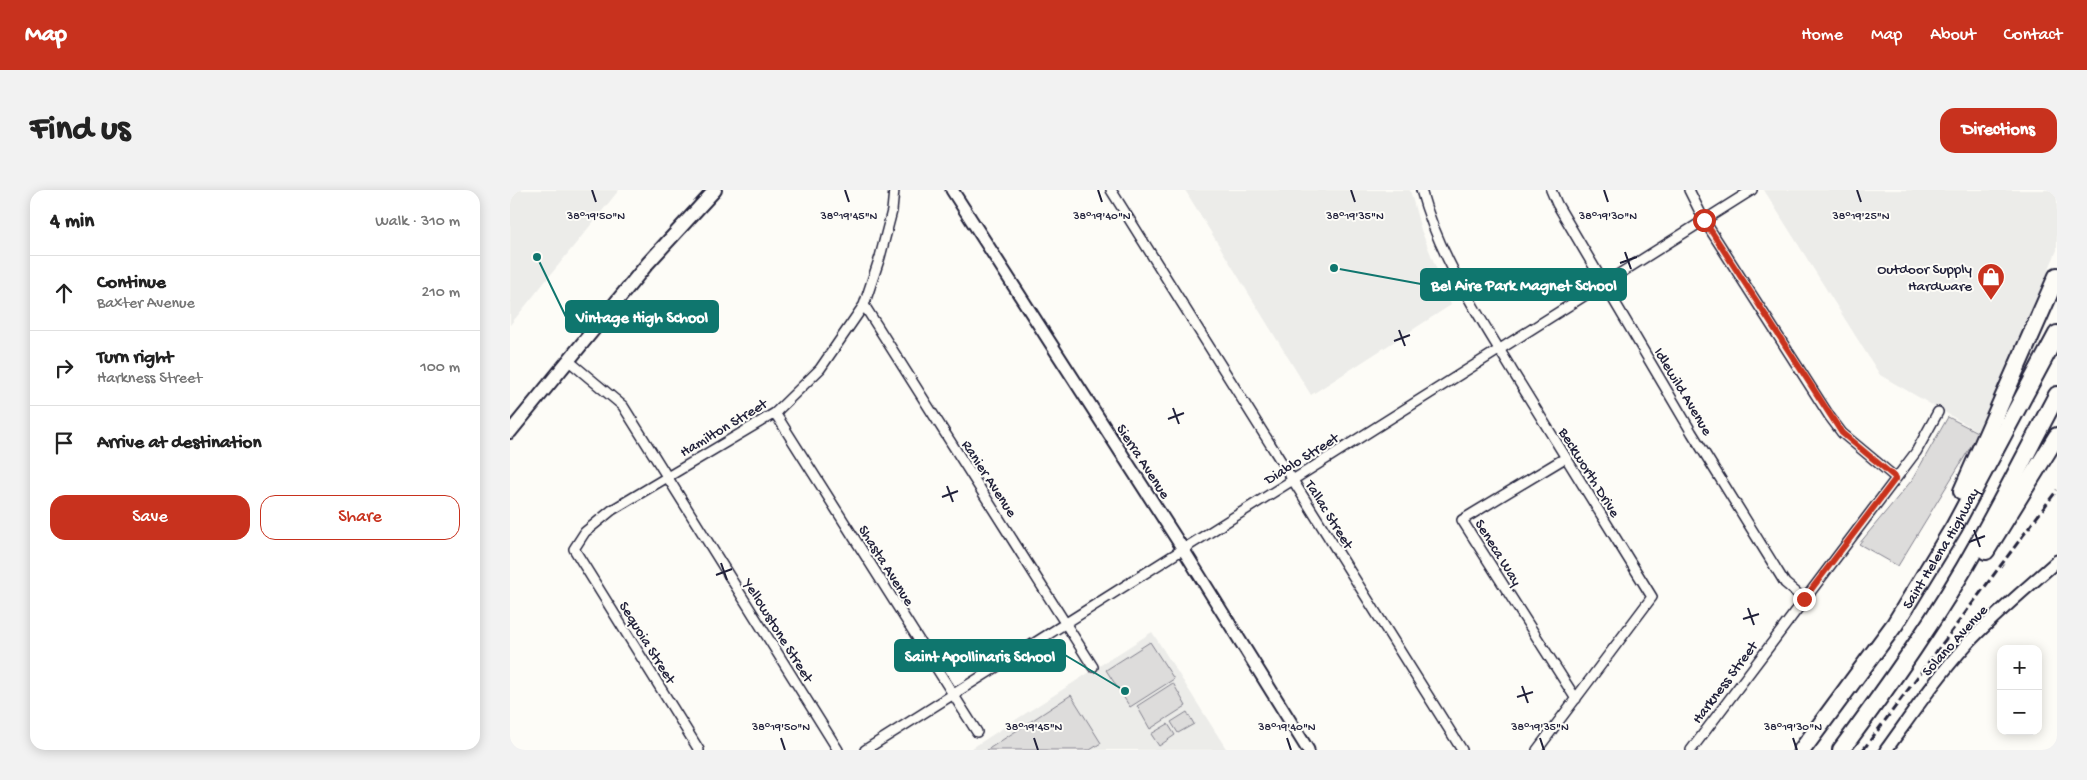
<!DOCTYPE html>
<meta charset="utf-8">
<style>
:root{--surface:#fff;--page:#f2f2f2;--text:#222;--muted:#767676;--line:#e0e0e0;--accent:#c8321e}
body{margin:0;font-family:"Gochi Hand",sans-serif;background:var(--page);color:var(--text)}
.controls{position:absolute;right:15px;bottom:15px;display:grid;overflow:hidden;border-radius:10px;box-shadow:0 2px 12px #0003}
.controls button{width:45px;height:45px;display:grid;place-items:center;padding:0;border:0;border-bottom:1px solid var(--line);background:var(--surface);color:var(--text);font:25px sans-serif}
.stop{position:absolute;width:15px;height:15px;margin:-11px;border:4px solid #c8321e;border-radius:50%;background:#fff}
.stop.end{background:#c8321e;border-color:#fff;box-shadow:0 1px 5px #0008}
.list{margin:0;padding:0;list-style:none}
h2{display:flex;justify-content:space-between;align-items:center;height:65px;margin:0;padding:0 20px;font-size:21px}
h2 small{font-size:16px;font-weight:400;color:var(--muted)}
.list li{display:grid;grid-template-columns:32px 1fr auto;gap:15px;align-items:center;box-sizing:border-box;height:75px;padding:0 20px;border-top:1px solid var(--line)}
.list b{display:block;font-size:19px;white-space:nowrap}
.list p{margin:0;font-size:16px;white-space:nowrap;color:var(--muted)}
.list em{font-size:16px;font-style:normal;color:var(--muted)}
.actions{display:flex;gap:10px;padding:15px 20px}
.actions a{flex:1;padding:11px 0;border:1px solid var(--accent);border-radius:15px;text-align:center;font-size:18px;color:var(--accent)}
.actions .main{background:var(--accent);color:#fff}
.icon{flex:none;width:28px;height:28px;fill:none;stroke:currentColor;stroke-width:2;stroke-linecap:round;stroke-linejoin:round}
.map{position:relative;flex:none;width:1547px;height:560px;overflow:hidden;border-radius:15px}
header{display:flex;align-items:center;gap:30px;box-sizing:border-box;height:70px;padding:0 25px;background:var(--accent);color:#fff}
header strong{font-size:24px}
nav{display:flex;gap:28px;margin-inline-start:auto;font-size:18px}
.intro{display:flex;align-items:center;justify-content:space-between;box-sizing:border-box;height:120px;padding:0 30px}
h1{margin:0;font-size:35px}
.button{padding:12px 22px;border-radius:15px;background:var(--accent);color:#fff;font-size:18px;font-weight:700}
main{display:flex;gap:30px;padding:0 30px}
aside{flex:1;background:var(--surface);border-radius:15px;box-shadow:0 2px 12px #0003}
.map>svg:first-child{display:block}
.built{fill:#ecece9}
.green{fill:#dddcdb;stroke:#807f8b}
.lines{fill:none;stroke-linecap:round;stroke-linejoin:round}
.minor-casing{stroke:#22223b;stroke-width:12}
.tertiary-casing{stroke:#22223b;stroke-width:15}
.secondary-casing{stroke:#22223b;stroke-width:16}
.motorway-casing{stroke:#22223b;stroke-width:20}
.minor{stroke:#fdfcf7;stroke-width:9}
.tertiary{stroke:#fdfcf7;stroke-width:11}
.secondary{stroke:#fdfcf7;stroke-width:12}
.motorway{stroke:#fdfcf7;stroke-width:16}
.rail{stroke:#22223b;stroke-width:3;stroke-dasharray:8 4;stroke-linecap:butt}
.route{stroke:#c8321e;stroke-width:6}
.ticks{fill:none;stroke:#22223b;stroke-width:2}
.labels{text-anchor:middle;stroke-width:4;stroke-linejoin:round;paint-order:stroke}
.poi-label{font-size:15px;fill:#22223b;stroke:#fdfcf7;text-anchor:end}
.street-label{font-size:15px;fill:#22223b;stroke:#fdfcf7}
.ticks-label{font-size:12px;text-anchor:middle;fill:#22223b;stroke:#fdfcf7;stroke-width:4;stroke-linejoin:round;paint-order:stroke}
.leader{fill:none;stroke:#0f766e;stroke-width:2}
.callout-dot{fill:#0f766e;stroke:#fdfcf7;stroke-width:2}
.callout{fill:#0f766e;stroke:#0f766e;stroke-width:2}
.callout-label{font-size:16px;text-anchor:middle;font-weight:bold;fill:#fff}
</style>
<header>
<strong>Map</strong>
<nav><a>Home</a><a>Map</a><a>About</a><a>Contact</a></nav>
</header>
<div class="intro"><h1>Find us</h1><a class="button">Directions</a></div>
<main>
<aside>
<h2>4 min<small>Walk · 310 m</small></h2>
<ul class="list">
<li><svg class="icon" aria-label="ahead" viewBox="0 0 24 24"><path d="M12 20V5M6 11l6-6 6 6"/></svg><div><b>Continue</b><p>Baxter Avenue</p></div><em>210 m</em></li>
<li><svg class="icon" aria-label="right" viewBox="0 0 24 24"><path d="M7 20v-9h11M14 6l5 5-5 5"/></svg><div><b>Turn right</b><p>Harkness Street</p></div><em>100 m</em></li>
<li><svg class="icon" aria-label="arrive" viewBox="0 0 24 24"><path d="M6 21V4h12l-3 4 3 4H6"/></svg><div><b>Arrive at destination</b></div></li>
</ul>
<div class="actions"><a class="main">Save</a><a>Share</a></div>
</aside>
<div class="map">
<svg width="1547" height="560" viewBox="0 0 1547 560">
<rect width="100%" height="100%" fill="#fdfcf7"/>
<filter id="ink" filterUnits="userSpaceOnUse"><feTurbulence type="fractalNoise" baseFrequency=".02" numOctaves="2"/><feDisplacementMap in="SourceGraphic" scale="10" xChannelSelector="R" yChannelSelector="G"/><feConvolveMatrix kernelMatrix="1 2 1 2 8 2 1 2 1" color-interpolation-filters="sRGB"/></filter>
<g filter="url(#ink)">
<!-- built -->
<path class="built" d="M0 0H109L0 135Z
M675 0H900L911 40 941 115 801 205Z
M1254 0H1547V60L1469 242 1370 185Z
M642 442 717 560H459Z"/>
<!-- green -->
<path class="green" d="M1438 227 1469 243 1388 376 1349 354 1402 290Z
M640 452 664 489 620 517 596 480Z
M663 493 676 516 640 539 627 516Z
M561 505 591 553 580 560H477Z
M677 522 684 534 668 543 661 532Z
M658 534 665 545 649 556 641 544Z"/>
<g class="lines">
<defs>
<path id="minor" d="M601 0 952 560
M911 0C929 66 968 124 1003 182 1049 257 1095 332 1142 407L1027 560
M1041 0 1047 14 1182 243 1275 393 1294 409
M1179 0 1194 30 1320 227 1332 243 1386 288
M354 115 583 477
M59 171 113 216 328 560
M265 223 467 542
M1055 268 952 330 1066 509
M189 560 64 359 75 342 102 320 265 223 310 179 354 115 370 67 382 21 384 0
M355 560 1242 0
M1181 560 1406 262 1428 222"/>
<path id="tertiary" d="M442 0 673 359 798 560
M1376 560C1402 524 1427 487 1457 454 1485 424 1517 398 1547 371"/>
<path id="secondary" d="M0 242 138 73 205 0"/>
<g id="motorway">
<path d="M1452 301 1547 86"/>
<path d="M1476 361 1547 246"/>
<path id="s1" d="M1292 560 1385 434 1444 337 1547 144"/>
<path d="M1331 560C1380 494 1429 425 1469 352 1496 304 1521 254 1547 205"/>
</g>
</defs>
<!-- minor casing -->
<use href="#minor" class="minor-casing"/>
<!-- tertiary casing -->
<use href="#tertiary" class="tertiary-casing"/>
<!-- secondary casing -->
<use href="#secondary" class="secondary-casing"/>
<!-- motorway casing -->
<use href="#motorway" class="motorway-casing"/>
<!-- minor -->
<use href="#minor" class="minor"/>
<!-- tertiary -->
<use href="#tertiary" class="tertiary"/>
<!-- secondary -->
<use href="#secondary" class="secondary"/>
<!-- motorway -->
<use href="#motorway" class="motorway"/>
<!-- rail -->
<path class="rail" d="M1353 560 1547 300"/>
</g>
</g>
<g class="lines" filter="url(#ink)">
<!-- route -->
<path class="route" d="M1194 30 1332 243 1386 288 1294 409"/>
</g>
<!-- ticks -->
<path class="ticks" d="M82 0 86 12M335 0 339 12M588 0 592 12M841 0 845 12M1094 0 1098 12M1347 0 1351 12M1115 62 1121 79M1110 73 1127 67M889 140 895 156M884 151 900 145M663 218 669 234M658 229 674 223M437 296 443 312M432 307 448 301M1464 340 1470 357M1459 352 1475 346M211 373 217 390M206 385 222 379M1238 418 1244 435M1233 429 1249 424M1012 496 1018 513M1007 507 1023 502M271 548 275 560M524 548 528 560M777 548 781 560M1030 548 1034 560M1283 548 1287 560"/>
<!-- icons -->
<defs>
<symbol id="shop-pin" viewBox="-11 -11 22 30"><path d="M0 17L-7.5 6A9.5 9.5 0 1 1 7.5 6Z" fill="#c8321e" stroke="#fdfcf7"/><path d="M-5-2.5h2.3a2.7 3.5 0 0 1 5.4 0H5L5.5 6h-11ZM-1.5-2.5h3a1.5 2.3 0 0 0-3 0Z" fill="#fff"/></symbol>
</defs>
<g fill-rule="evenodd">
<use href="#shop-pin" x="1465" y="71" width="32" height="43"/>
</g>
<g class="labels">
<!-- poi labels -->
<g class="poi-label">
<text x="1462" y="83">Outdoor Supply<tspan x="1462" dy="17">Hardware</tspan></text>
</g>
<!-- street labels -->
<g class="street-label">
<text transform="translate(1174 201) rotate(59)" y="5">Idlewild Avenue</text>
<text transform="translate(213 237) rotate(-31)" y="5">Hamilton Street</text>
<text transform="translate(791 268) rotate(-32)" y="5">Diablo Street</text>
<text transform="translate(634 271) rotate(57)" y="5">Sierra Avenue</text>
<text transform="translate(1080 282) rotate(58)" y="5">Beckworth Drive</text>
<text transform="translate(480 288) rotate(57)" y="5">Ranier Avenue</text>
<text transform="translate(820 324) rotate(58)" y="5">Tallac Street</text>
<text dy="5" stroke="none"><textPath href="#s1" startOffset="245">Saint Helena Highway</textPath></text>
<text transform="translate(989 362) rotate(58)" y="5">Seneca Way</text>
<text transform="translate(377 375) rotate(58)" y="5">Shasta Avenue</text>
<text transform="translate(269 440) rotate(58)" y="5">Yellowstone Street</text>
<text transform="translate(1444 450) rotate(-48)" y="5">Solano Avenue</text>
<text transform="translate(138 452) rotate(58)" y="5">Sequoia Street</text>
<text transform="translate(1214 492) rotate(-53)" y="5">Harkness Street</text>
</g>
</g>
<g class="ticks-label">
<text x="86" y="29">38°19'50"N</text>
<text x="339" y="29">38°19'45"N</text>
<text x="592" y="29">38°19'40"N</text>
<text x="845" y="29">38°19'35"N</text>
<text x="1098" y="29">38°19'30"N</text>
<text x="1351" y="29">38°19'25"N</text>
<text x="271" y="540">38°19'50"N</text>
<text x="524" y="540">38°19'45"N</text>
<text x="777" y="540">38°19'40"N</text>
<text x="1030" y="540">38°19'35"N</text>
<text x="1283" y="540">38°19'30"N</text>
</g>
<!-- callouts -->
<path class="leader" d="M824 78L911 94M27 67L56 127M615 501L555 465"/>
<g class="callout-dot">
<circle cx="824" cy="78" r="5"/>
<circle cx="27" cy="67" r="5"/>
<circle cx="615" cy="501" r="5"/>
</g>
<g class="callout">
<rect x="911" y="79" width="205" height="31" rx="5"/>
<rect x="56" y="111" width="152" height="31" rx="5"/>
<rect x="385" y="450" width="170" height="31" rx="5"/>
</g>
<g class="callout-label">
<text x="1014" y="100">Bel Aire Park Magnet School</text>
<text x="132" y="132">Vintage High School</text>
<text x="470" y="471">Saint Apollinaris School</text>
</g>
</svg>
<div class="controls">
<button>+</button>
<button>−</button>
</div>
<div class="stop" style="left:1194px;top:30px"></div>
<div class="stop end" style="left:1294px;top:409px"></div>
</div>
</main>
